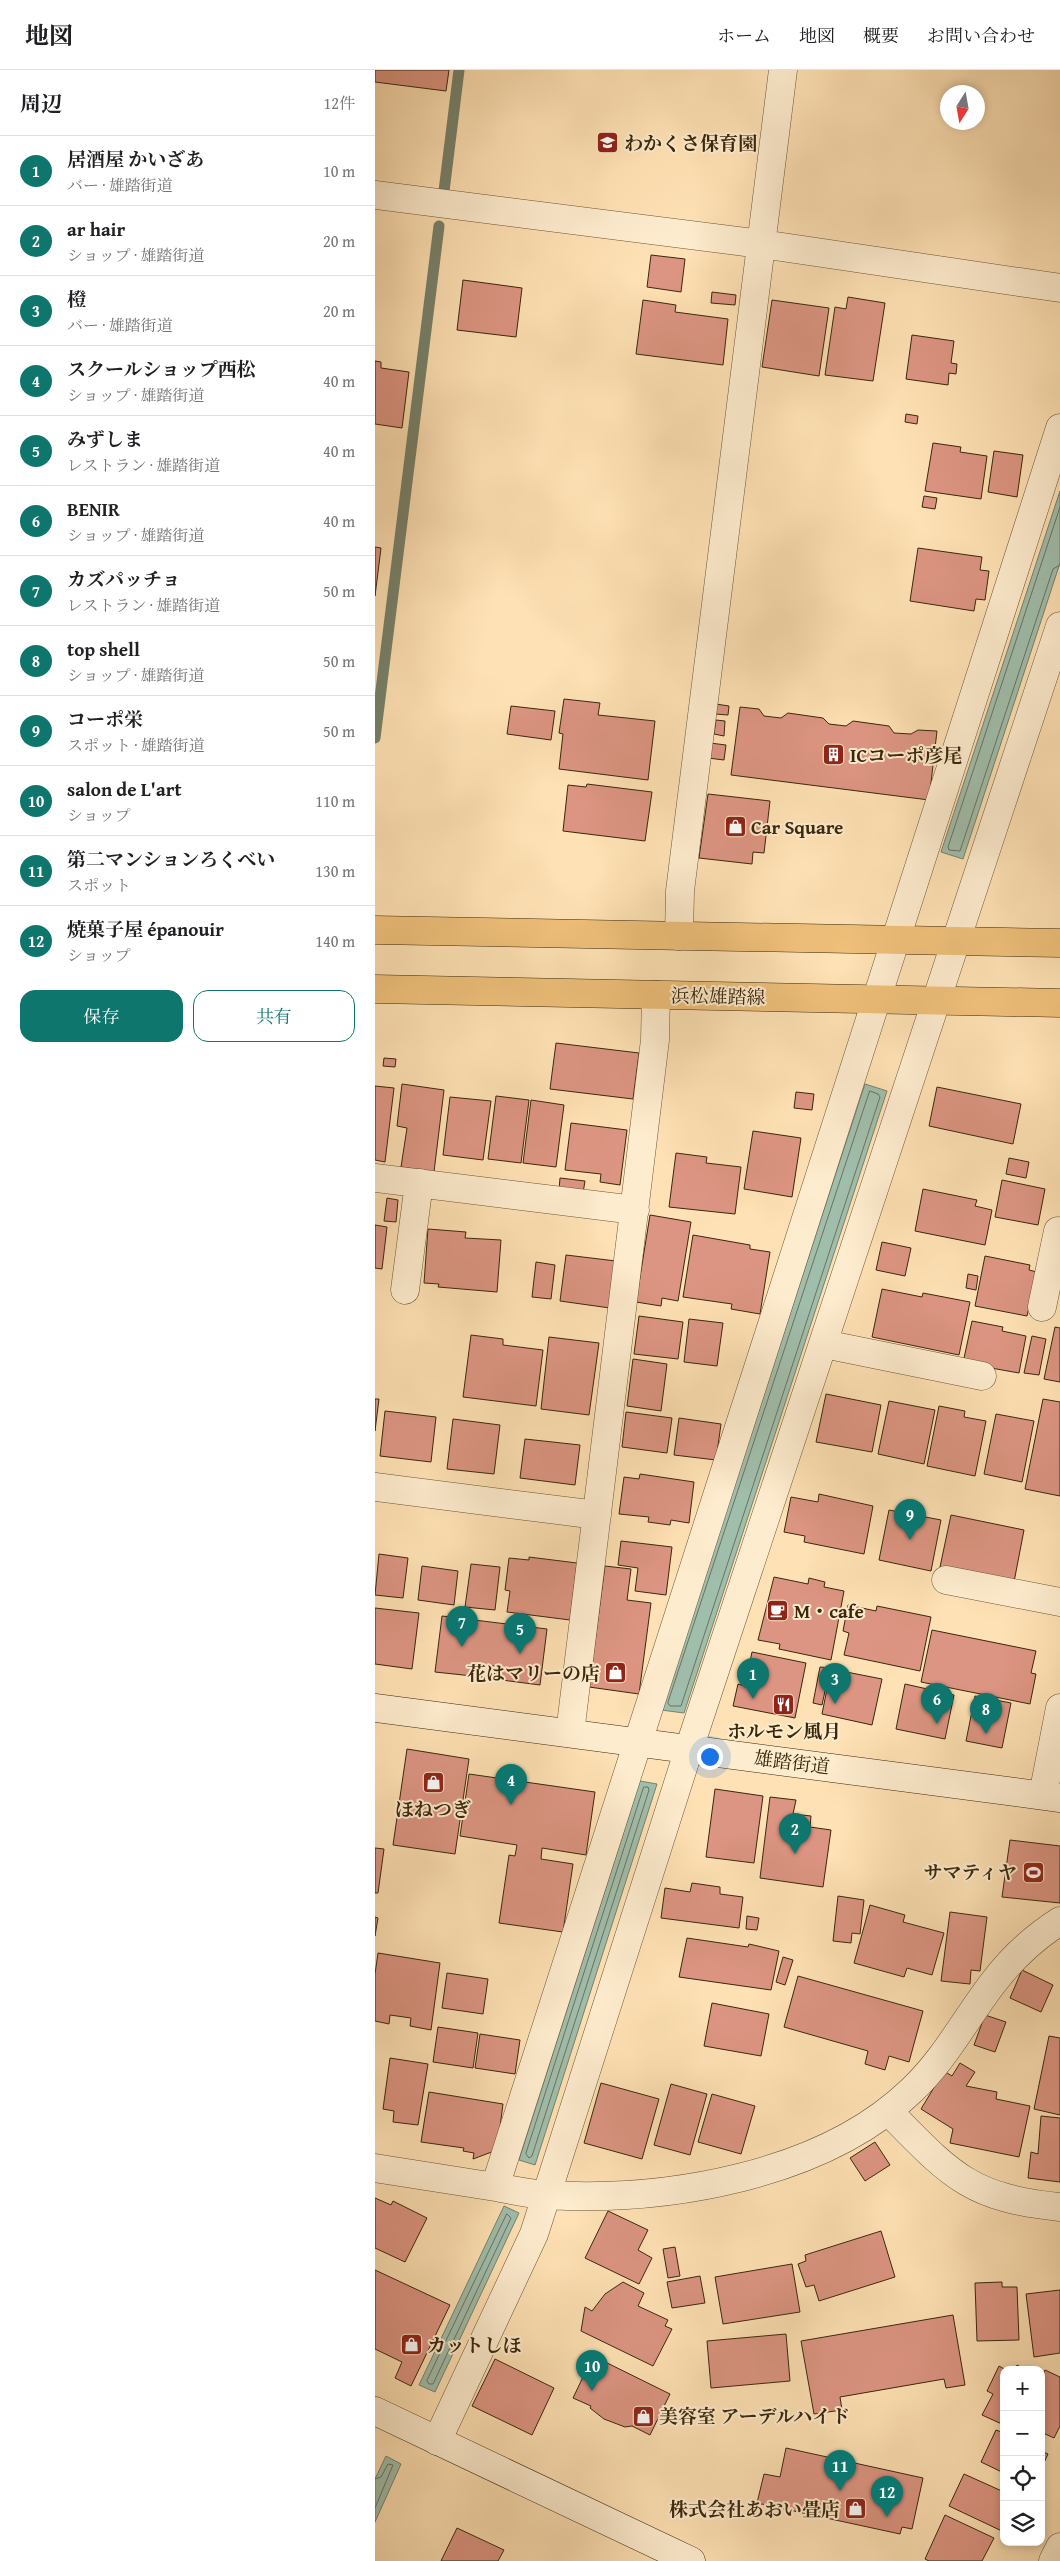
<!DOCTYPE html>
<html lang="ja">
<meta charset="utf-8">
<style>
:root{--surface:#fff;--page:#f6f6f6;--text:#202124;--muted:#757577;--line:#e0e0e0;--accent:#0f766e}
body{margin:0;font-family:"Gentium Book Plus","Noto Serif JP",serif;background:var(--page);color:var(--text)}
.controls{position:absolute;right:15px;bottom:15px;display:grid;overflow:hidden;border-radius:10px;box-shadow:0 2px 8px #0003}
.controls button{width:45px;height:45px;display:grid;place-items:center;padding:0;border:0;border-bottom:1px solid var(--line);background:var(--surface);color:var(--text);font:25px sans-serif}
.compass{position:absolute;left:565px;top:15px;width:45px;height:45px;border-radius:50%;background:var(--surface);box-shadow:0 2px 8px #0003;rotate:191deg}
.you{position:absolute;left:334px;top:1686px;width:18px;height:18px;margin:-12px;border:4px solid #fff;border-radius:50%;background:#1a73e8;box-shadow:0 0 0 8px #1a73e833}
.badge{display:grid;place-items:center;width:32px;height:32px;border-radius:50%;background:var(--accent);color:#fff;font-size:16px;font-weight:700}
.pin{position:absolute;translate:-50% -41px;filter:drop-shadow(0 1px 2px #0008)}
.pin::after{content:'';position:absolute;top:26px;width:18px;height:15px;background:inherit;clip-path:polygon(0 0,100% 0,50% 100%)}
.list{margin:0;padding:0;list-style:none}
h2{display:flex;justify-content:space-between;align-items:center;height:65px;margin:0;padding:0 20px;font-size:21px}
h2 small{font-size:16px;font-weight:400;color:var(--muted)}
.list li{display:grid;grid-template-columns:32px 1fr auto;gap:15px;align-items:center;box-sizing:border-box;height:70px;padding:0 20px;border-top:1px solid var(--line)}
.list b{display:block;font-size:19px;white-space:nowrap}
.list p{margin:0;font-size:16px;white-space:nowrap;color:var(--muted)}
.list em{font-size:16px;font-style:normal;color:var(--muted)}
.actions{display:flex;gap:10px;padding:15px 20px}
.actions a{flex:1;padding:11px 0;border:1px solid var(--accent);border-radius:15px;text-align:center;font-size:18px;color:var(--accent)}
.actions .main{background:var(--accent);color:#fff}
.icon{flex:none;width:28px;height:28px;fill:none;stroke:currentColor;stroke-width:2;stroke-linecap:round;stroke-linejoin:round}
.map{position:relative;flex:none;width:685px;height:2491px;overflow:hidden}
header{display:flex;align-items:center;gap:30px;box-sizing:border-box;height:70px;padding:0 25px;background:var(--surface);border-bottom:1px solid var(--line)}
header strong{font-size:24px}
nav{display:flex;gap:28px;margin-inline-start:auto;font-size:18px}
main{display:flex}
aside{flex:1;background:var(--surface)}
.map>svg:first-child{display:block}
.water{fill:#a0beac;stroke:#77826c}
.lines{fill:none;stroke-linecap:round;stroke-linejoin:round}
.shore{stroke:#6d725c;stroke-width:1}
.stream{stroke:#77826c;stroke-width:11}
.building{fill:#dc9582;stroke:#3a270c}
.street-casing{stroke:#6b5636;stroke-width:29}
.secondary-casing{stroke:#3a270c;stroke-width:29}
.primary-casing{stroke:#3a270c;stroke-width:29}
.street{stroke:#feecce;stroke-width:28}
.secondary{stroke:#feecce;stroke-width:28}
.primary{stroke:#efc07a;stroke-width:28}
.labels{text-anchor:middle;stroke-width:4;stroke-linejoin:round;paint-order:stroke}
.poi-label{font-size:19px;font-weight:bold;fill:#3a270c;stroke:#feecce;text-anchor:start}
.street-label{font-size:19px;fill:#3a270c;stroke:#feecce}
</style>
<header>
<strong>地図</strong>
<nav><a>ホーム</a><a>地図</a><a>概要</a><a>お問い合わせ</a></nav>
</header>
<main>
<aside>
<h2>周辺<small>12件</small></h2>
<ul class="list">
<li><span class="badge">1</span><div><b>居酒屋 かいざあ</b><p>バー · 雄踏街道</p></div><em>10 m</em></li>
<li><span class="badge">2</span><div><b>ar hair</b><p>ショップ · 雄踏街道</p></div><em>20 m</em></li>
<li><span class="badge">3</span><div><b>橙</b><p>バー · 雄踏街道</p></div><em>20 m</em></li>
<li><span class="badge">4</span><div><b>スクールショップ西松</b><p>ショップ · 雄踏街道</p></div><em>40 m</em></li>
<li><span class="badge">5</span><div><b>みずしま</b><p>レストラン · 雄踏街道</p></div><em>40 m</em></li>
<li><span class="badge">6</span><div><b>BENIR</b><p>ショップ · 雄踏街道</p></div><em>40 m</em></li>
<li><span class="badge">7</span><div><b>カズパッチョ</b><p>レストラン · 雄踏街道</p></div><em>50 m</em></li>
<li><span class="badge">8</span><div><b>top shell</b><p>ショップ · 雄踏街道</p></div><em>50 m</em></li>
<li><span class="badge">9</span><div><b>コーポ栄</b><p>スポット · 雄踏街道</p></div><em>50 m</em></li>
<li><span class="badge">10</span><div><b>salon de L'art</b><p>ショップ</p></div><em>110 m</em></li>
<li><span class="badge">11</span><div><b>第二マンションろくべい</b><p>スポット</p></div><em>130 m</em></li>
<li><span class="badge">12</span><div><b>焼菓子屋 épanouir</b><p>ショップ</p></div><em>140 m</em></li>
</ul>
<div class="actions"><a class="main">保存</a><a>共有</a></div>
</aside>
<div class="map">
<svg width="685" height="2491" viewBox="0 0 685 2491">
<rect width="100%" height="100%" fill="#fee1b4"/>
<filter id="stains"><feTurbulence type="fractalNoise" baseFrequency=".004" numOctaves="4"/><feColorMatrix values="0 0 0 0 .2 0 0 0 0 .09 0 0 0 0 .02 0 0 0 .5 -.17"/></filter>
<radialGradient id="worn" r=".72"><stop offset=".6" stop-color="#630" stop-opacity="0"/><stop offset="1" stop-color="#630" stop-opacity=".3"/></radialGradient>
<!-- water -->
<path class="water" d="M685 421V493L588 789 566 782Z
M490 1014 512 1021 309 1643 286 1640Z
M265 1711 282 1714 160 2095 144 2090Z
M129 2136 144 2143 60 2322 44 2315Z
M11 2386 26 2394 0 2452V2409Z"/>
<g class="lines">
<!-- shore -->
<path class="shore" d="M685 437 573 777 574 780 585 781 678 499 685 495
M495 1021 503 1024 505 1027 306 1636H295L293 1633Z
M269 1717H273L274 1720 157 2086 154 2088 151 2084Z
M132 2144 136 2148 58 2314H54L52 2311Z
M0 2409 6 2407 13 2394 18 2395 0 2438"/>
<!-- stream -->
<path class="stream" d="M69 121 84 0
M0 668 64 156"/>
</g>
<!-- building -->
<path class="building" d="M0 0H74L71 21 0 12Z
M276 185 310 189 306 222 272 217Z
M88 210 147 218 141 267 82 260Z
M337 222 361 225 360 235 336 233Z
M473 227 510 233 498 311 450 305 460 237 471 239Z
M268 230 301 235 300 242 353 249 348 295 261 284Z
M397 230 454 238 444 306 387 297Z
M537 265 579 271 576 293 582 294 581 304 574 303 573 315 531 309Z
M0 291 6 292V298L34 302 27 358 0 354Z
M531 344 543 346 542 354 530 352Z
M558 373 586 377 585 382 612 386 606 429 550 421Z
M619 381 648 385 642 427 613 422Z
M549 426 562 428 560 439 547 437Z
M0 477 6 478 0 526Z
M543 478 607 487 605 500 614 501 610 530 601 529 599 541 535 531Z
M189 629 225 633 223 645 280 651 273 710 184 699 188 664 184 663Z
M341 634 354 636 353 645 340 644Z
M136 636 180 641 176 670 132 664Z
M365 637 384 639 389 646 406 648 413 643 448 648 454 654 471 656 478 651 514 656 519 663 536 664 543 660 562 661 554 730 356 705Z
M341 650 350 651 349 666 339 664Z
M335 673 351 675 349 690 333 688Z
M212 714 277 722 270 771 188 761 193 715 211 717Z
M333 724 395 731 389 783 378 782 377 794 324 788Z
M181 973 264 983 258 1029 175 1019Z
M9 988 21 989 20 997 8 996Z
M27 1014 69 1020 59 1102 26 1097 32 1058 22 1056Z
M0 1016 19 1018 10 1092 0 1090Z
M562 1017 646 1034 638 1074 554 1056Z
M421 1022 439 1024 437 1040 419 1038Z
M121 1026 154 1030 146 1093 113 1089Z
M75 1027 116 1031 108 1090 68 1085Z
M156 1030 189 1035 181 1097 148 1093Z
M196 1053 252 1060 245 1115 225 1112 226 1104 190 1100Z
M378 1061 426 1068 417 1127 369 1119Z
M301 1083 332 1087 331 1093 366 1097 360 1144 294 1137Z
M634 1088 654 1092 651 1108 631 1104Z
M185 1108 210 1111 208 1123 184 1120Z
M627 1110 670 1119 663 1155 620 1147Z
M548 1119 602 1130 600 1136 617 1140 610 1175 540 1161Z
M12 1128 23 1130 21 1152 9 1151Z
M275 1145 316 1152 303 1231 287 1228 286 1236 261 1232Z
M0 1155 12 1157 7 1199 0 1198Z
M53 1159 91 1162 90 1168 126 1170 122 1222 63 1217 64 1214 49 1213Z
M318 1165 375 1175V1179L395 1182 385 1244 356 1239 357 1234 308 1227Z
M507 1172 536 1178 530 1206 501 1200Z
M191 1185 241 1191 235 1238 185 1231Z
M610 1186 655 1195 654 1200 662 1202 652 1246 600 1236Z
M161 1192 180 1195 176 1229 157 1227Z
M593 1204 603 1206 601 1220 591 1218Z
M507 1219 547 1227 548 1223 595 1232 584 1285 497 1267Z
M264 1246 308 1252 303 1289 259 1284Z
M314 1249 348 1253 342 1296 309 1292Z
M597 1251 628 1257 627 1261 651 1266 644 1303 588 1293Z
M680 1257 685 1258V1312L669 1309Z
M96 1265 128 1269V1275L168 1280 161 1336 88 1327Z
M657 1266 671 1269 664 1305 649 1303Z
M174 1267 224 1273 214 1345 166 1339Z
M258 1289 292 1294 286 1341 252 1336Z
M451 1324 506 1335 497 1382 441 1372Z
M0 1329H4L0 1361Z
M668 1329 685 1332V1426L650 1419Z
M514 1331 560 1340 549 1394 503 1384Z
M564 1336 590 1341 589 1347 611 1351 600 1406 552 1396Z
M10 1341 61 1347 56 1392 5 1386Z
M251 1342 297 1348 292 1383 247 1377Z
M621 1344 659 1351 647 1412 609 1404Z
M304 1348 346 1354 341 1390 299 1385Z
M78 1349 125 1355 119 1404 72 1399Z
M150 1369 205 1375 200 1415 145 1408Z
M265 1404 319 1412 314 1453 296 1450 295 1455 273 1452 274 1447 244 1444 249 1407 264 1409Z
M444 1424 498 1436 489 1484 429 1472 430 1466 409 1462 416 1427 443 1432Z
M514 1440 566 1450 556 1501 504 1490Z
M576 1445 649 1460 639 1512 565 1497Z
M246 1471 297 1477 291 1525 260 1521 263 1498 243 1495Z
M4 1484 33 1488 28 1528 0 1525Z
M154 1487 202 1493 195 1550 132 1542 135 1521 130 1520 134 1488 154 1490Z
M96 1494 125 1497 120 1540 90 1537Z
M47 1496 83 1501 79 1535 43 1530Z
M230 1496 256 1499 252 1530 276 1533 264 1624 214 1617Z
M399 1507 433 1514 434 1508 450 1512 449 1517 469 1521 456 1590 404 1579 405 1574 383 1570Z
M473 1535 501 1541 502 1536 556 1547 545 1601 469 1585 474 1563 468 1561Z
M0 1538 44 1543 37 1599 0 1594Z
M67 1546 172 1559 165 1615 119 1609 120 1596 108 1595 107 1607 60 1602Z
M557 1560 661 1581 656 1603 661 1604 655 1634 546 1612Z
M377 1582 431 1593 420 1648 358 1636 363 1614 370 1616Z
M445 1597 455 1598 447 1635 438 1633Z
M456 1599 507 1609 497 1655 447 1644Z
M530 1614 579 1625 570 1669 521 1659Z
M600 1626 636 1633 627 1678 591 1671Z
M32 1679 94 1689 80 1784 18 1775Z
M94 1704 220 1722 211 1785 167 1778 166 1789 198 1794 188 1862 124 1853 134 1785 140 1786 142 1775 85 1766Z
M340 1719 388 1726 379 1793 331 1787Z
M395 1727 421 1730 418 1744 436 1746 435 1757 456 1760 448 1817 385 1808Z
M635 1770 685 1776V1833L627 1827Z
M0 1778 9 1779 3 1823H0Z
M317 1813 345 1817V1824L368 1827 364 1858 286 1848 290 1818 315 1822Z
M463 1826 489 1830 485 1864 477 1863 476 1873 458 1871Z
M495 1835 530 1845 528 1852 569 1863 557 1905 532 1898 529 1907 479 1893Z
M575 1842 612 1847 605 1901 596 1900 595 1914 566 1911Z
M372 1846 384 1848 382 1860 371 1859Z
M0 1847 3 1848 0 1866Z
M312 1868 373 1877 374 1874 404 1881 396 1920 304 1907Z
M3 1883 65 1893 56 1960 35 1956 36 1948 15 1945 14 1954 0 1951V1904Z
M408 1887 418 1890 410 1915 401 1912Z
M647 1900 678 1915 666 1942 635 1928Z
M72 1903 113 1909 108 1944 67 1938Z
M423 1906 548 1941 534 1992 514 1986 510 2000 490 1994 493 1981 409 1957Z
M337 1933 394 1944 386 1986 329 1976Z
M610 1945 631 1952 620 1982 599 1975Z
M63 1957 103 1963 98 1998 58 1992Z
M105 1964 145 1970 140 2004 100 1998Z
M674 1966 685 1968V2045L659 2039Z
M15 1988 53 1994 43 2055 18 2052 19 2041 8 2039Z
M585 1993 600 2002 591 2016 622 2022 621 2029 655 2036 644 2087 575 2073 578 2059 546 2039 569 2001 577 2006Z
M226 2013 284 2029 267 2089 209 2073Z
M296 2014 332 2024 315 2085 279 2075Z
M54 2022 128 2034 122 2080 98 2089 99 2083 88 2081 89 2078 46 2072Z
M337 2024 380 2036 366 2084 323 2072Z
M666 2046 685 2048V2112L653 2108 656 2082 663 2084Z
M500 2072 515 2095 490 2111 475 2088Z
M0 2128 16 2135 18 2131 52 2148 30 2192 0 2178Z
M233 2141 273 2160 263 2180 277 2188 264 2214 210 2188Z
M506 2161 520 2207 444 2231 439 2215 431 2217 423 2194 431 2191 430 2185Z
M300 2177 305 2206 293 2208 288 2179Z
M417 2194 425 2242 348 2254 340 2207Z
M0 2200 75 2235 36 2316 20 2308 27 2292 0 2279Z
M325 2206 330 2233 297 2238 292 2212Z
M248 2212 269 2223 263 2236 293 2250 290 2256 297 2259 278 2296 206 2261 210 2237 217 2241 230 2224Z
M627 2212V2217H642L644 2270 602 2271 600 2213Z
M685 2220V2283L659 2287 651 2224Z
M578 2245 590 2315 571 2318 569 2309 465 2327 467 2340 439 2344 426 2271Z
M411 2264 415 2311 336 2318 332 2271Z
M218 2286 295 2324 275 2365 257 2356 250 2357 229 2349 215 2338 216 2336 198 2328Z
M120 2289 179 2318 157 2365 97 2336Z
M642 2295 651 2300H640Z
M624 2296 631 2300H629V2355L607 2345 618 2324 612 2321Z
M670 2300 685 2307V2356L679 2368 666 2362V2308Z
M621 2360 629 2363V2403L606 2392Z
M411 2378 548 2408 537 2459 527 2457 525 2464 382 2433 389 2404 405 2407Z
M666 2381 673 2384 666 2399Z
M589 2404 629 2422V2462L574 2436Z
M570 2445 619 2468 607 2491H554L550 2489Z
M82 2458 129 2480 123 2491H66Z"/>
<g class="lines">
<defs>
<path id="street" d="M0 125 386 174 685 218
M304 866 305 821 408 0
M0 1108 260 1140
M30 1220 44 1113
M667 1237 683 1161
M449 1274 607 1306
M0 1417 222 1445
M571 1510 685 1532
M195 1663 280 970 281 925
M668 1725 685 1638
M514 2042C575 2104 594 2128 685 2137
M0 2098C38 2104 76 2110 114 2116 133 2119 153 2124 172 2125 292 2132 448 2106 537 2020 570 1989 591 1948 618 1913 636 1889 660 1867 685 1851
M120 2117 685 358
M62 2371 159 2164 314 1679 685 556
M678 2491 685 2477"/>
<path id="secondary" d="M0 1638 685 1728
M0 2341 316 2491"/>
<path id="primary" d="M0 860 685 873
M0 919 685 933"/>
</defs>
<!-- street casing -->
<use href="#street" class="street-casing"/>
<!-- secondary casing -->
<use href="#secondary" class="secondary-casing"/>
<!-- primary casing -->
<use href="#primary" class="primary-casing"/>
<!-- street -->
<use href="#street" class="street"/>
<!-- secondary -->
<use href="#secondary" class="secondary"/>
<!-- primary -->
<use href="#primary" class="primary"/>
</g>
<!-- icons -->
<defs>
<symbol id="school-square" viewBox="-11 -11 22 22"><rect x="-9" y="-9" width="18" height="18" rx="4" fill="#8f2418" stroke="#feecce"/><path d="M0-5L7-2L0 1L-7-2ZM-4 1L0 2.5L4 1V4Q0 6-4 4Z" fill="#fff"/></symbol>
<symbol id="building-square" viewBox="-11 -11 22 22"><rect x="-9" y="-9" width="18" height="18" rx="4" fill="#8f2418" stroke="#feecce"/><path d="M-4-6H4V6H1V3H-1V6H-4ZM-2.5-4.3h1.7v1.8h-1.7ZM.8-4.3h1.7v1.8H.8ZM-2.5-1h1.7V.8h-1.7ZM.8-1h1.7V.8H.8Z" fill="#fff"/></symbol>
<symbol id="shop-square" viewBox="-11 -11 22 22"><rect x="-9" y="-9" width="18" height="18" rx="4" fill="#8f2418" stroke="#feecce"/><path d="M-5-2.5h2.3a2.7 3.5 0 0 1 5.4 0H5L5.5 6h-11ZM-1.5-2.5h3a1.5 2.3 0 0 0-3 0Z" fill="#fff"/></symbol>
<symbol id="cafe-square" viewBox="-11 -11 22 22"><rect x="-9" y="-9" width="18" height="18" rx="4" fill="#8f2418" stroke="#feecce"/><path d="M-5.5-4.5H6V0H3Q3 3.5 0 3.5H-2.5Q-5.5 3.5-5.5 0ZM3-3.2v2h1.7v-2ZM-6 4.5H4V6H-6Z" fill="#fff"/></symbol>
<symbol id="restaurant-square" viewBox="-11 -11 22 22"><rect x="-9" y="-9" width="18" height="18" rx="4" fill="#8f2418" stroke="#feecce"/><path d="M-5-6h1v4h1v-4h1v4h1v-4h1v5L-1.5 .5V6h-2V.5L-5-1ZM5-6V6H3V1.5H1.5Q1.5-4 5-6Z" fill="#fff"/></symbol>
<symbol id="stadium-square" viewBox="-11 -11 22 22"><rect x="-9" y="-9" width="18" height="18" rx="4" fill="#8f2418" stroke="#feecce"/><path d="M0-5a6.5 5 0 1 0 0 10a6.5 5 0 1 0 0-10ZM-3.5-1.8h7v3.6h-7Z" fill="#fff"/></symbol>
</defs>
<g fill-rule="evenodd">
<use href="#school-square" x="220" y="60" width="25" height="25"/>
<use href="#building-square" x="446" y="672" width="25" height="25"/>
<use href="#shop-square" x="348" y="744" width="25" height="25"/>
<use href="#cafe-square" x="390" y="1528" width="25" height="25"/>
<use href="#shop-square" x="228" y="1590" width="25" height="25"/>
<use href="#restaurant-square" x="396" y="1622" width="25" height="25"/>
<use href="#shop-square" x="46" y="1700" width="25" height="25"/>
<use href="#stadium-square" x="646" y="1790" width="25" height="25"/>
<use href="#shop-square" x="24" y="2262" width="25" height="25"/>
<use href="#shop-square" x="256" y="2334" width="25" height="25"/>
<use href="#shop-square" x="468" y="2426" width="25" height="25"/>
</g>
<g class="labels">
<!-- poi labels -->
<g class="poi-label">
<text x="249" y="80">わかくさ保育園</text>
<text x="475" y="692">ICコーポ彦尾</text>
<text x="376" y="764">Car Square</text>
<text x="419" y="1548">M・cafe</text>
<text x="225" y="1610" text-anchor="end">花はマリーの店</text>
<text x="409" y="1668" text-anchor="middle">ホルモン風月</text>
<text x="58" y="1746" text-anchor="middle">ほねつぎ</text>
<text x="642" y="1809" text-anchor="end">サマティヤ</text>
<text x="52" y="2282">カットしほ</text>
<text x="284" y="2353">美容室 アーデルハイド</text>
<text x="465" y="2446" text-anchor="end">株式会社あおい畳店</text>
</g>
<!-- street labels -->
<g class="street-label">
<text transform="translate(343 926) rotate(1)" y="7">浜松雄踏線</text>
<text transform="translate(417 1692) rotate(7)" y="7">雄踏街道</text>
</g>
</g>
<rect width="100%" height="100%" filter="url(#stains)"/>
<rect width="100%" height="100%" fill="url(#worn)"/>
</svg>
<div class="controls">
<button>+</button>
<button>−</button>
<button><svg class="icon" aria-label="locate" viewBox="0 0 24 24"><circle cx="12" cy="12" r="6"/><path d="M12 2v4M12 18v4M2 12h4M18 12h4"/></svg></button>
<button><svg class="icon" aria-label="layers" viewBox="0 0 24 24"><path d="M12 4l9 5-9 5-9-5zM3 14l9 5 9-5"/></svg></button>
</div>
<svg class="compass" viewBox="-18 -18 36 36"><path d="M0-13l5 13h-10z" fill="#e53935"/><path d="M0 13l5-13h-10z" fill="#757577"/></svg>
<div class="you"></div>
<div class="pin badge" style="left:378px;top:1629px">1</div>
<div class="pin badge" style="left:420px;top:1784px">2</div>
<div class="pin badge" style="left:460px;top:1634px">3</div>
<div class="pin badge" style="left:136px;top:1735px">4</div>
<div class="pin badge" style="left:145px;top:1584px">5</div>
<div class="pin badge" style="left:562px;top:1654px">6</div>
<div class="pin badge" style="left:87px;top:1577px">7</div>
<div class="pin badge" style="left:611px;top:1664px">8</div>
<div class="pin badge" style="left:535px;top:1470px">9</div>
<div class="pin badge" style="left:217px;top:2321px">10</div>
<div class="pin badge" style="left:465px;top:2421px">11</div>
<div class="pin badge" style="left:512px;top:2447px">12</div>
</div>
</main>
